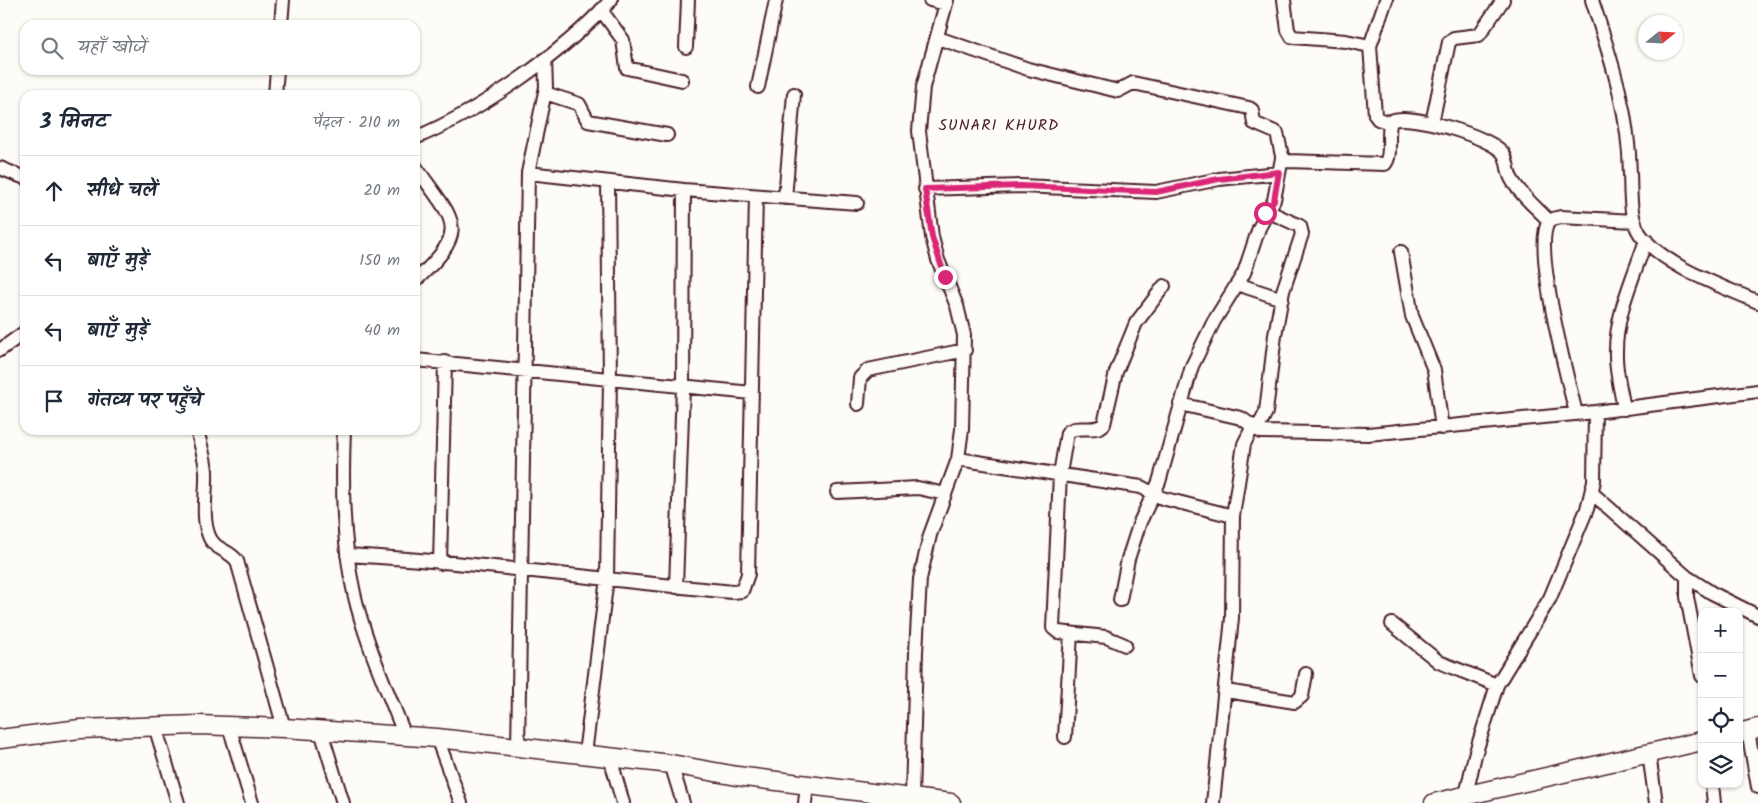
<!DOCTYPE html>
<html lang="hi">
<meta charset="utf-8">
<style>
:root{--surface:#fff;--page:#f2f2f3;--text:#1f2937;--muted:#747a83;--line:#e0e1e3}
body{margin:0;font-family:Kalam,"Playpen Sans Deva",sans-serif;background:var(--page);color:var(--text)}
.controls{position:absolute;right:15px;bottom:15px;display:grid;overflow:hidden;border-radius:10px;box-shadow:0 1px 4px #0004}
.controls button{width:45px;height:45px;display:grid;place-items:center;padding:0;border:0;border-bottom:1px solid var(--line);background:var(--surface);color:var(--text);font:25px sans-serif}
.compass{position:absolute;left:1638px;top:15px;width:45px;height:45px;border-radius:50%;background:var(--surface);box-shadow:0 1px 4px #0004;rotate:72deg}
.stop{position:absolute;width:15px;height:15px;margin:-11px;border:4px solid #db2777;border-radius:50%;background:#fff}
.stop.end{background:#db2777;border-color:#fff;box-shadow:0 1px 5px #0008}
.list{margin:0;padding:0;list-style:none}
h2{display:flex;justify-content:space-between;align-items:center;height:65px;margin:0;padding:0 20px;font-size:21px}
h2 small{font-size:16px;font-weight:400;color:var(--muted)}
.list li{display:grid;grid-template-columns:32px 1fr auto;gap:15px;align-items:center;box-sizing:border-box;height:70px;padding:0 20px;border-top:1px solid var(--line)}
.list b{display:block;font-size:19px;white-space:nowrap}
.list em{font-size:16px;font-style:normal;color:var(--muted)}
.icon{flex:none;width:28px;height:28px;fill:none;stroke:currentColor;stroke-width:2;stroke-linecap:round;stroke-linejoin:round}
.map{position:relative;flex:none;width:1758px;height:803px;overflow:hidden}
.search{position:absolute;background:var(--surface);box-shadow:0 1px 4px #0004;left:20px;top:20px;width:400px;height:55px;display:flex;align-items:center;gap:12px;box-sizing:border-box;padding:0 18px;border-radius:15px;color:var(--muted);font-size:19px}
.panel{position:absolute;background:var(--surface);box-shadow:0 1px 4px #0004;left:20px;top:90px;width:400px;height:345px;border-radius:15px}
.map>svg:first-child{display:block}
.lines{fill:none;stroke-linecap:round;stroke-linejoin:round}
.street-casing{stroke:#4a1f2b;stroke-width:16}
.secondary-casing{stroke:#4a1f2b;stroke-width:21}
.street{stroke:#fdfcf7;stroke-width:12}
.secondary{stroke:#fdfcf7;stroke-width:18}
.route{stroke:#db2777;stroke-width:6}
.labels{text-anchor:middle;stroke-width:4;stroke-linejoin:round;paint-order:stroke}
.quarter-label{font-size:16px;letter-spacing:1px;fill:#4a1f2b;stroke:#fdfcf7}
</style>
<div class="map">
<svg width="1758" height="803" viewBox="0 0 1758 803">
<rect width="100%" height="100%" fill="#fdfcf7"/>
<filter id="ink" filterUnits="userSpaceOnUse"><feTurbulence type="fractalNoise" baseFrequency=".02" numOctaves="2"/><feDisplacementMap in="SourceGraphic" scale="10" xChannelSelector="R" yChannelSelector="G"/><feConvolveMatrix kernelMatrix="1 2 1 2 8 2 1 2 1" color-interpolation-filters="sRGB"/></filter>
<g filter="url(#ink)">
<g class="lines">
<defs>
<path id="street" d="M930 0 946 4
M1284 0 1288 30 1292 37 1346 41 1370 46
M1386 0 1370 46 1375 115 1378 119 1390 123
M1592 0C1611 59 1629 111 1630 174 1631 194 1629 217 1640 234 1663 266 1722 286 1758 302
M601 10 623 40 627 68 682 80
M281 25 283 0
M938 38 1028 69 1118 91 1133 83 1249 108 1252 110 1254 123 1277 133 1282 156 1286 161 1385 164C1393 154 1386 133 1391 121 1409 112 1491 137 1503 153 1508 159 1507 170 1511 178 1520 195 1537 208 1549 221
M686 47 688 0
M758 87 776 0
M545 93 579 104 588 121 667 135
M275 95 277 70
M1432 123 1449 42 1454 38 1479 35 1503 0
M415 138C482 110 562 54 611 0
M415 166C455 223 472 228 415 281
M0 168 25 178
M528 173 684 190 857 203
M925 189 1021 186 1156 192 1219 179 1279 173
M785 198 794 94
M1401 252 1412 316 1434 370 1442 428
M1237 284 1282 299
M0 350 25 332
M415 360 752 393
M858 404 860 378 868 370 965 350
M1180 404 1241 418 1261 432 1368 434 1595 412 1758 391
M1624 409C1621 390 1615 371 1616 351 1616 313 1634 276 1646 240
M1576 413C1568 381 1533 248 1548 223 1550 219 1556 218 1561 217L1634 221
M197 430C200 443 205 457 206 471 207 492 201 517 209 536 214 550 230 550 237 561L284 728
M344 430C342 483 342 541 354 593 365 642 387 689 405 736
M958 459 1141 487 1162 498 1233 516
M837 492 918 488 945 494
M1592 493 1687 577 1712 593 1758 616
M347 555C476 562 604 580 733 592L742 591 748 574 756 196
M440 563 445 362
M1687 577V597L1702 676
M676 587 683 387 684 190
M1120 600 1128 559 1140 522 1159 482 1192 366 1214 321 1244 273 1259 228 1274 200 1282 158
M1392 624 1439 662 1497 685
M1125 645 1106 637 1058 632 1053 628 1060 474 1067 433C1077 423 1093 434 1104 424L1116 372 1136 323 1164 286
M1226 691 1295 702 1302 696 1306 674
M155 726 178 803
M229 726 252 803
M321 731 343 803
M1748 731 1758 787
M1065 737 1071 633
M437 738 461 803
M518 747 528 173 546 87 545 59
M585 754 607 578 610 379 608 182
M1649 754 1656 803
M610 757 623 803
M671 764 683 803
M1712 784 1714 803
M1466 795 1475 755 1497 685 1550 598 1587 509 1594 481 1595 412
M912 798 916 652 920 579 930 535 958 459 962 429 964 335 957 306 938 260 932 237 919 131 923 87 947 0
M805 803 807 785
M1213 803 1232 618 1233 516 1244 444 1250 432 1261 422 1266 412 1275 335 1283 291 1302 234 1300 226 1267 211"/>
<path id="secondary" d="M1739 733 1758 728
M0 739 80 729 198 725 284 728 437 738 671 764 737 776 951 803
M1434 803 1702 741"/>
</defs>
<!-- street casing -->
<use href="#street" class="street-casing"/>
<!-- secondary casing -->
<use href="#secondary" class="secondary-casing"/>
<!-- street -->
<use href="#street" class="street"/>
<!-- secondary -->
<use href="#secondary" class="secondary"/>
</g>
</g>
<g class="lines" filter="url(#ink)">
<!-- route -->
<path class="route" d="M945 277 932 237 925 189 1021 186 1156 192 1219 179 1279 172 1274 200 1265 213"/>
</g>
<g class="labels">
<!-- quarter labels -->
<g class="quarter-label">
<text x="999" y="130">SUNARI KHURD</text>
</g>
</g>
</svg>
<div class="controls">
<button>+</button>
<button>−</button>
<button><svg class="icon" aria-label="locate" viewBox="0 0 24 24"><circle cx="12" cy="12" r="6"/><path d="M12 2v4M12 18v4M2 12h4M18 12h4"/></svg></button>
<button><svg class="icon" aria-label="layers" viewBox="0 0 24 24"><path d="M12 4l9 5-9 5-9-5zM3 14l9 5 9-5"/></svg></button>
</div>
<svg class="compass" viewBox="-18 -18 36 36"><path d="M0-13l5 13h-10z" fill="#e53935"/><path d="M0 13l5-13h-10z" fill="#747a83"/></svg>
<div class="stop" style="left:1265px;top:213px"></div>
<div class="stop end" style="left:945px;top:277px"></div>
<div class="search"><svg class="icon" aria-label="search" viewBox="0 0 24 24"><circle cx="10" cy="10" r="6"/><path d="M15 15l6 6"/></svg>यहाँ खोजें</div>
<section class="panel">
<h2>3 मिनट<small>पैदल · 210 m</small></h2>
<ul class="list">
<li><svg class="icon" aria-label="ahead" viewBox="0 0 24 24"><path d="M12 20V5M6 11l6-6 6 6"/></svg><div><b>सीधे चलें</b></div><em>20 m</em></li>
<li><svg class="icon" aria-label="left" viewBox="0 0 24 24"><path d="M17 20v-9H6M10 6l-5 5 5 5"/></svg><div><b>बाएँ मुड़ें</b></div><em>150 m</em></li>
<li><svg class="icon" aria-label="left" viewBox="0 0 24 24"><path d="M17 20v-9H6M10 6l-5 5 5 5"/></svg><div><b>बाएँ मुड़ें</b></div><em>40 m</em></li>
<li><svg class="icon" aria-label="arrive" viewBox="0 0 24 24"><path d="M6 21V4h12l-3 4 3 4H6"/></svg><div><b>गंतव्य पर पहुँचे</b></div></li>
</ul>
</section>
</div>
